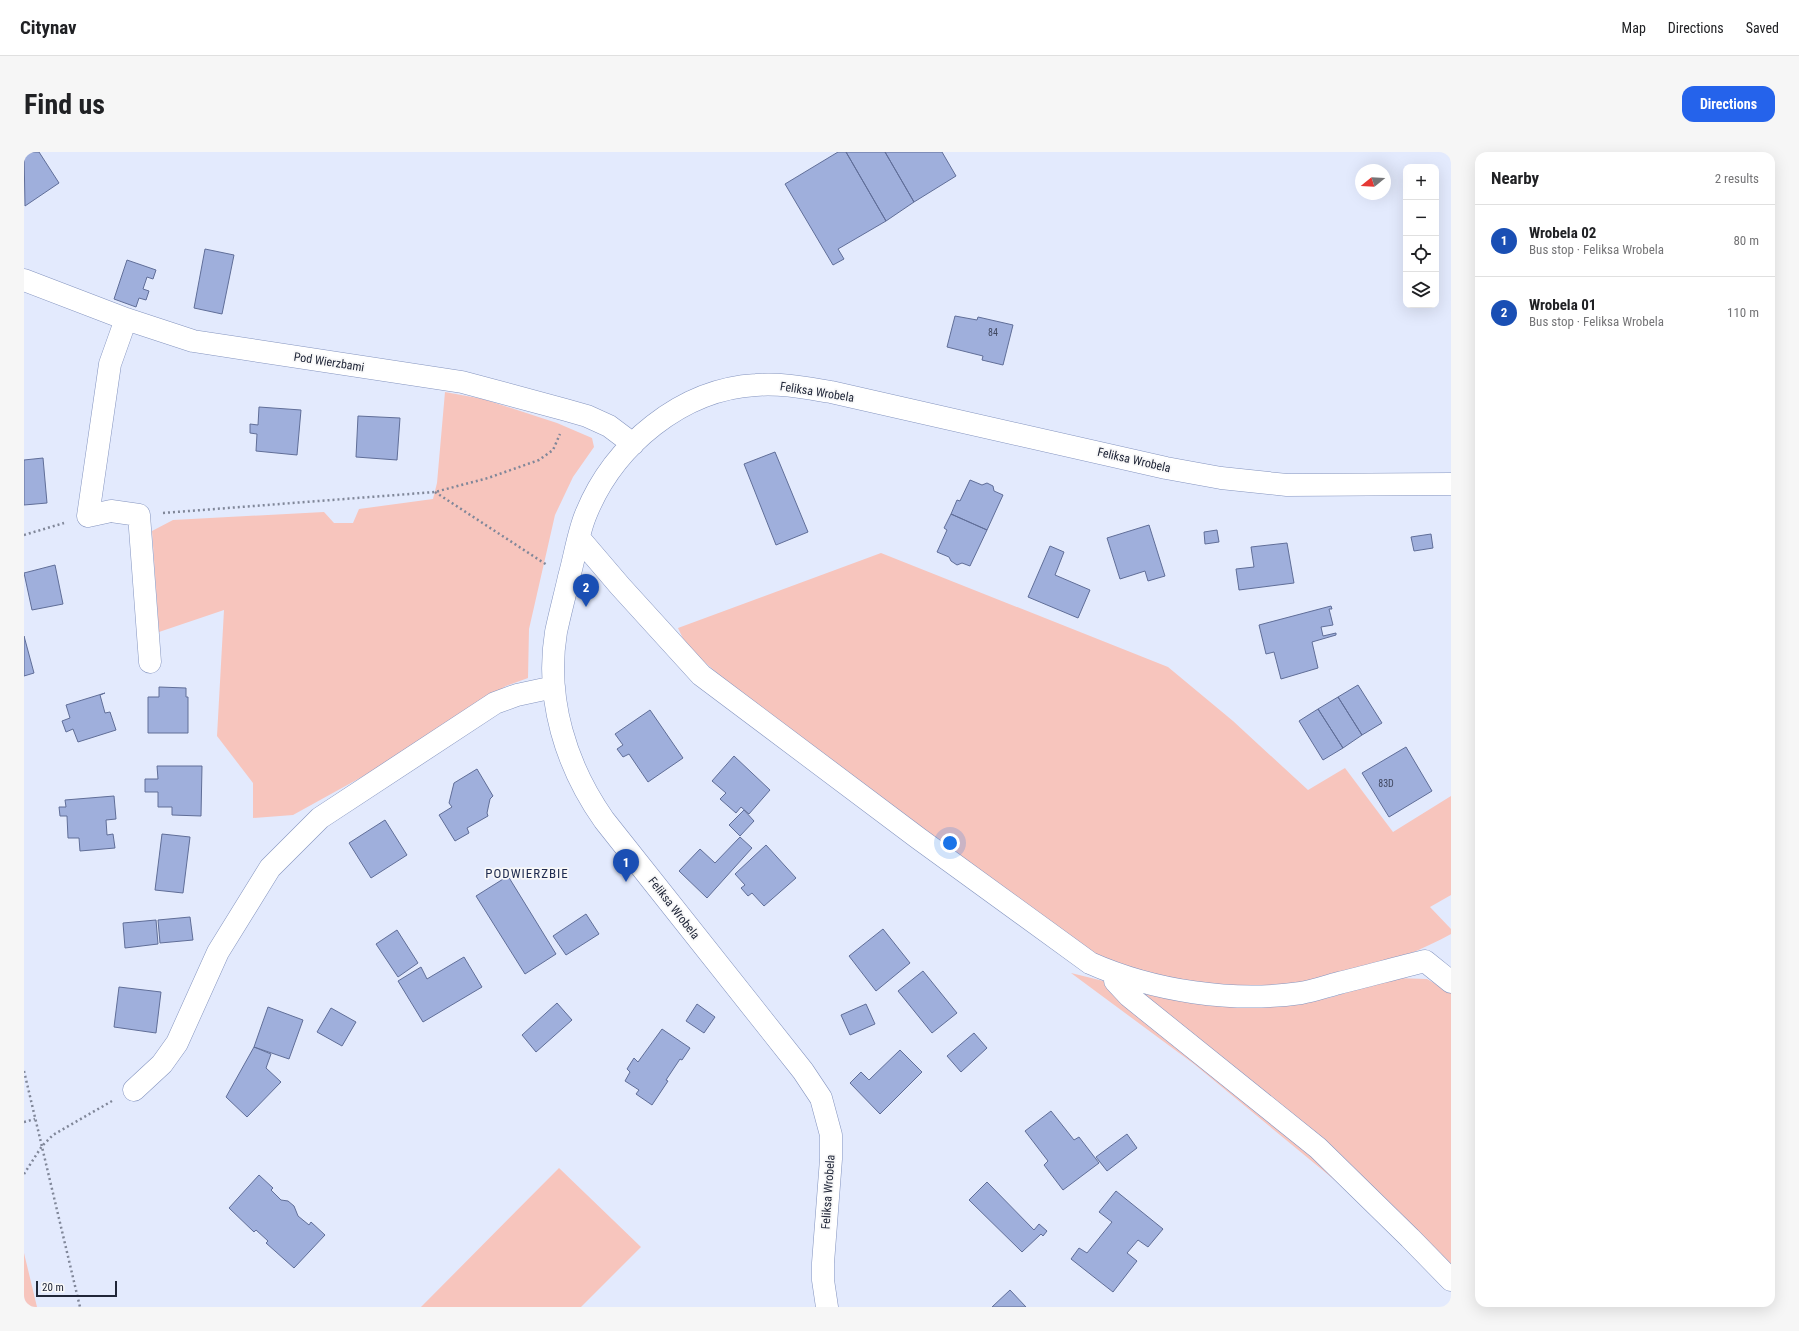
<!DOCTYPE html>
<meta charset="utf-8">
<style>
:root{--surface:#fff;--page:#f6f6f6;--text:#202124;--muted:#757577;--line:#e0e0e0;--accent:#2563eb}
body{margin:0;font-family:"Roboto Condensed",sans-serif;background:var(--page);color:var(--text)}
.controls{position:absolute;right:12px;top:12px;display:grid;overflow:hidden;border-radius:8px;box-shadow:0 4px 16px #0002}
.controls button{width:36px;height:36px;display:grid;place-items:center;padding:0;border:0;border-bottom:1px solid var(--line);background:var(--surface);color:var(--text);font:20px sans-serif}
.compass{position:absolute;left:1331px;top:12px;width:36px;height:36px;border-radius:50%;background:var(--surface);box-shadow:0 4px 16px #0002;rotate:252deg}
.scale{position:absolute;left:12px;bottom:10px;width:81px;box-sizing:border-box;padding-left:4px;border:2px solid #202638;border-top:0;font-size:11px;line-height:14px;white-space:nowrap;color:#202638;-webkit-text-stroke:3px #f8f8f8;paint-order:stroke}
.you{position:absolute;left:926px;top:691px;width:14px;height:14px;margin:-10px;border:3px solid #fff;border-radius:50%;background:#1a73e8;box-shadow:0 0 0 6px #1a73e833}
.badge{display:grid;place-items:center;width:26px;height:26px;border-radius:50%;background:var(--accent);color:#fff;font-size:13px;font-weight:700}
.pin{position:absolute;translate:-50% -33px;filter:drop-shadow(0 1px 2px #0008)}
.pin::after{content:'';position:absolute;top:21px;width:14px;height:12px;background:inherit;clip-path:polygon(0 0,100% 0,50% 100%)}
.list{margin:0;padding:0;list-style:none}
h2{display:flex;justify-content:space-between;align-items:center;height:52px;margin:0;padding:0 16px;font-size:17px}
h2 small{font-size:13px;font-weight:400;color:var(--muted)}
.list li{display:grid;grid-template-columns:26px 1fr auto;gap:12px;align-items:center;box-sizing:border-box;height:72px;padding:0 16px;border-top:1px solid var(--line)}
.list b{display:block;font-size:15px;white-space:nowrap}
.list p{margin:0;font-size:13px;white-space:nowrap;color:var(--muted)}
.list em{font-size:13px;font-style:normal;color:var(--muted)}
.icon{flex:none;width:22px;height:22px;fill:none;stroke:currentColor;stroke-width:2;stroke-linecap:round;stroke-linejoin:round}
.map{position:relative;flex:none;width:1427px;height:1155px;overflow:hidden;border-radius:12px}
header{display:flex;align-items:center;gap:24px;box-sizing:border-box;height:56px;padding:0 20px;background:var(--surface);border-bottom:1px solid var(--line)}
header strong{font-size:19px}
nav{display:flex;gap:22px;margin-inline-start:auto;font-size:14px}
.intro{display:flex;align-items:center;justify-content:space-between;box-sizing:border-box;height:96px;padding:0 24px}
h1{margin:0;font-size:28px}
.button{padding:10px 18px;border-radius:12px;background:var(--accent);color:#fff;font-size:14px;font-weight:700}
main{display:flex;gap:24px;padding:0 24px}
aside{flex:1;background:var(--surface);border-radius:12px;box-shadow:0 4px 16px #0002}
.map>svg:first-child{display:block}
.green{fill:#f7c5bd}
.building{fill:#9fafdc;stroke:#606e98}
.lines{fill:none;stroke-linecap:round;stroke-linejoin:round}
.minor-casing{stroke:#8494bf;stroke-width:23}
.path{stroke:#808799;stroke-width:2.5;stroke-dasharray:2 3;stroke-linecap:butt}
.minor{stroke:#fff;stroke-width:22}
.labels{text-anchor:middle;stroke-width:3.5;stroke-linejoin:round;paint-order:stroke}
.number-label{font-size:10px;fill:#404861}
.street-label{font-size:12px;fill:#202638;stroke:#f8f8f8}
.neighbourhood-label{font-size:13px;letter-spacing:1px;fill:#202c50;stroke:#f8f8f8}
</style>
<header>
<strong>Citynav</strong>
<nav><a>Map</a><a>Directions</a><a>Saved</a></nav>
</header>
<div class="intro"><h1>Find us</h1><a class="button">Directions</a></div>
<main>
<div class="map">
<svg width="1427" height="1155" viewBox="0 0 1427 1155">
<rect width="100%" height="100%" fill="#e3eafd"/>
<!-- green -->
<path class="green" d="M421 240 459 247 533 271 568 286 570 295 549 325 531 363 505 477 504 526 482 534 345 621 269 663 229 666V631L193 584 200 458 135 480 128 379 149 368 300 360 310 371H329L335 357 409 347 413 331Z
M857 401 1144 515 1209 569 1284 638 1321 616 1369 680 1427 644V743L1406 755 1427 777V782C1345 827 1242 846 1150 831 1118 826 1086 809 1057 794L723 547 663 495 654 476Z
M1047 821 1152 847 1222 856 1305 846 1370 826 1403 827 1427 841V1124L1170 912Z
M535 1016 617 1095 557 1155H397Z
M0 1101 13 1155H0Z"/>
<!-- building -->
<path class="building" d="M0 0H15L35 31 1 54Z
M814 0H822L862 69 814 97 820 107 809 113 761 32Z
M822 0H861L890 50 862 69Z
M861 0H918L932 24 890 50Z
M181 97 210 103 198 162 170 156Z
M103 108 132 118 129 127 123 125 119 137 125 139 122 148 115 146 112 155 90 147Z
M931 164 953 168 954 165 989 173 979 213 958 208 959 204 923 195Z
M235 255 277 258 273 303 232 299 233 282 226 281V272L234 273Z
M334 264 376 266 373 308 332 305Z
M751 300 784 380 752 393 720 312Z
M19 306 23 351 0 353V308Z
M946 328 958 333 963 331 969 334 970 339 979 343 963 378 927 362 933 348 936 349Z
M927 362 963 378 946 414 938 411 933 413 927 409 925 405 913 400 923 378 920 376Z
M1125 373 1141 424 1124 429 1121 419 1096 427 1083 386Z
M1193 378 1195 390 1181 392 1180 380Z
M1407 382 1409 396 1390 399 1387 385Z
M1263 391 1270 431 1215 438 1212 417 1230 415 1227 395Z
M1026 394 1040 400 1031 423 1066 438 1054 466 1004 445Z
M31 413 39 452 8 458 0 421Z
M1307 454 1308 457H1305L1309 473 1297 475 1299 484 1312 481V483L1288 490 1294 516 1257 527 1250 500 1242 502 1235 473Z
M0 484 10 521 0 524Z
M1334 533 1358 571 1338 583 1314 545Z
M135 535 162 536V545H164V581H124V545H135Z
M81 541 76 543 81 561 86 560 92 578 54 590 49 577 42 580 38 569 46 566 42 553Z
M1314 545 1338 583 1319 596 1294 557Z
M1294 557 1319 596 1299 608 1275 569Z
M626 558 659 606 624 630 605 602 599 605 593 597 599 593 591 582Z
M1382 595 1408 639 1365 665 1338 621Z
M710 604 746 638 725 662 717 655 712 661 696 647 702 641 688 629Z
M133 614H178L177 664 148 663V655H134V640H121V627H134Z
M453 617 469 644 466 647 463 661 464 664 443 676 445 681 431 689 415 663 428 655 425 651 430 631Z
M90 644 92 667 82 668 83 683 89 682 91 696 56 699 55 686H44L43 664H36L35 655H42L41 648Z
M720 658 730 669 716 684 705 673Z
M361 668 383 703 347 726 325 691Z
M138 682 166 685 159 741 131 738Z
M716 685 728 696 683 746 655 719 676 697 691 711Z
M742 693 772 726 740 754 728 741 724 744 717 736 721 733 711 722Z
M484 724 532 802 501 822 452 744Z
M562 762 575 782 542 803 529 784Z
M166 765 169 788 136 791 134 768Z
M132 768 134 792 101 796 99 771Z
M859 777 886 811 852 839 825 804Z
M373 778 394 811 374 825 352 792Z
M440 805 458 835 399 870 374 829 397 815 403 827Z
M899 819 933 861 908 881 874 839Z
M95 835 137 840 132 881 90 875Z
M533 851 548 868 512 900 498 883Z
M673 852 691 865 680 881 662 869Z
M842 852 851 872 826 883 817 863Z
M244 855 279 868 265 907 230 895Z
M307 856 332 870 318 894 293 880Z
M638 877 666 896 658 908 656 907 642 928 644 929 628 953 612 942 615 938 601 929 606 920 603 917 610 906 614 910Z
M950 881 963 896 937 920 923 904Z
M230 895 247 902 242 916 257 930 223 965 202 945Z
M876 898 898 920 856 962 826 931 837 920 845 928Z
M1027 959 1050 988 1055 985 1075 1011 1039 1038 1020 1013 1024 1009 1001 979Z
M1103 982 1113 996 1083 1019 1072 1005Z
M235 1023 249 1036 247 1038 257 1048 264 1049 270 1054 274 1064 285 1073 287 1070 301 1083 270 1116 242 1091 244 1089 232 1078 230 1080 205 1056Z
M963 1030 1010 1078 1015 1072 1023 1079 1019 1084 1017 1082 998 1100 945 1048Z
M1092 1039 1139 1077 1124 1095 1114 1088 1103 1101 1113 1109 1089 1140 1047 1107 1055 1096 1063 1101 1088 1070 1075 1060Z
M986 1138 1002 1155H968Z"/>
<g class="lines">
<defs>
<path id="minor" d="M0 128 102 167 169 189 438 230 542 258 563 264 585 274 609 292
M102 167 86 212 64 364 87 359 115 363 126 510
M555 386 596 434 677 523 894 686 1066 811C1129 839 1209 851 1277 841 1290 839 1303 834 1315 831 1344 824 1372 816 1401 809L1427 830
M1091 822V829L1105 844 1294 996 1386 1086 1427 1128
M110 938 138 912 153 891 194 800 246 716 296 666 471 551 493 543 530 535
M803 1155 799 1128V1111L807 1007V983L797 946 779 919 580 668C542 614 521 547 532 480 536 461 541 443 545 425 551 404 554 381 562 362 590 293 658 237 732 233 758 231 782 236 807 240L1142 316 1197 326 1263 333 1427 332"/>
</defs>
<!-- minor casing -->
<use href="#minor" class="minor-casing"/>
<!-- path -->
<path class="path" d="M411 340 523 413
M139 361 411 340 464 326 515 308 529 298 536 282
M0 383 40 371
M0 919 56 1155
M0 970 11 967
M0 1022 18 994 29 983 88 949"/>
<!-- minor -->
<use href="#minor" class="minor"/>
</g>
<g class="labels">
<!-- number labels -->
<g class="number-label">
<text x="969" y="184">84</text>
<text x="1362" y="635">83D</text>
</g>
<!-- street labels -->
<g class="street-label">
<text transform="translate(305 210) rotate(9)" y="4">Pod Wierzbami</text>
<text transform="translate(793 240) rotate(9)" y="4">Feliksa Wrobela</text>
<text transform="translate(1110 308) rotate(13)" y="4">Feliksa Wrobela</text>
<text transform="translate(650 756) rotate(52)" y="4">Feliksa Wrobela</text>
<text transform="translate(804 1040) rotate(-86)" y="4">Feliksa Wrobela</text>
</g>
<!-- neighbourhood labels -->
<g class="neighbourhood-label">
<text x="503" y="726">PODWIERZBIE</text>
</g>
</g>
</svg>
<div class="controls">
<button>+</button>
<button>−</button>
<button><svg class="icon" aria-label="locate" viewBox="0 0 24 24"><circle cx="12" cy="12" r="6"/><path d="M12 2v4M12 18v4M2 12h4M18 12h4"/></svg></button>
<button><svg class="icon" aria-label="layers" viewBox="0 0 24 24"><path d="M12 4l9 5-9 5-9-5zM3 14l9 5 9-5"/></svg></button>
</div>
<svg class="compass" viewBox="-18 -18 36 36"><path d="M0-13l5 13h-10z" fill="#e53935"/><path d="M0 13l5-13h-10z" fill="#757577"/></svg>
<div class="scale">20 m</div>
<div class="you"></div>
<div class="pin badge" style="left:602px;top:730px;background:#1a4fb4">1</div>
<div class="pin badge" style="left:562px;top:455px;background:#1a4fb4">2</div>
</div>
<aside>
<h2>Nearby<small>2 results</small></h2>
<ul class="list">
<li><span class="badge" style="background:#1a4fb4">1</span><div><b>Wrobela 02</b><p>Bus stop · Feliksa Wrobela</p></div><em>80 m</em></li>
<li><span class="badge" style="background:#1a4fb4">2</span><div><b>Wrobela 01</b><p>Bus stop · Feliksa Wrobela</p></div><em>110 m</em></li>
</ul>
</aside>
</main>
